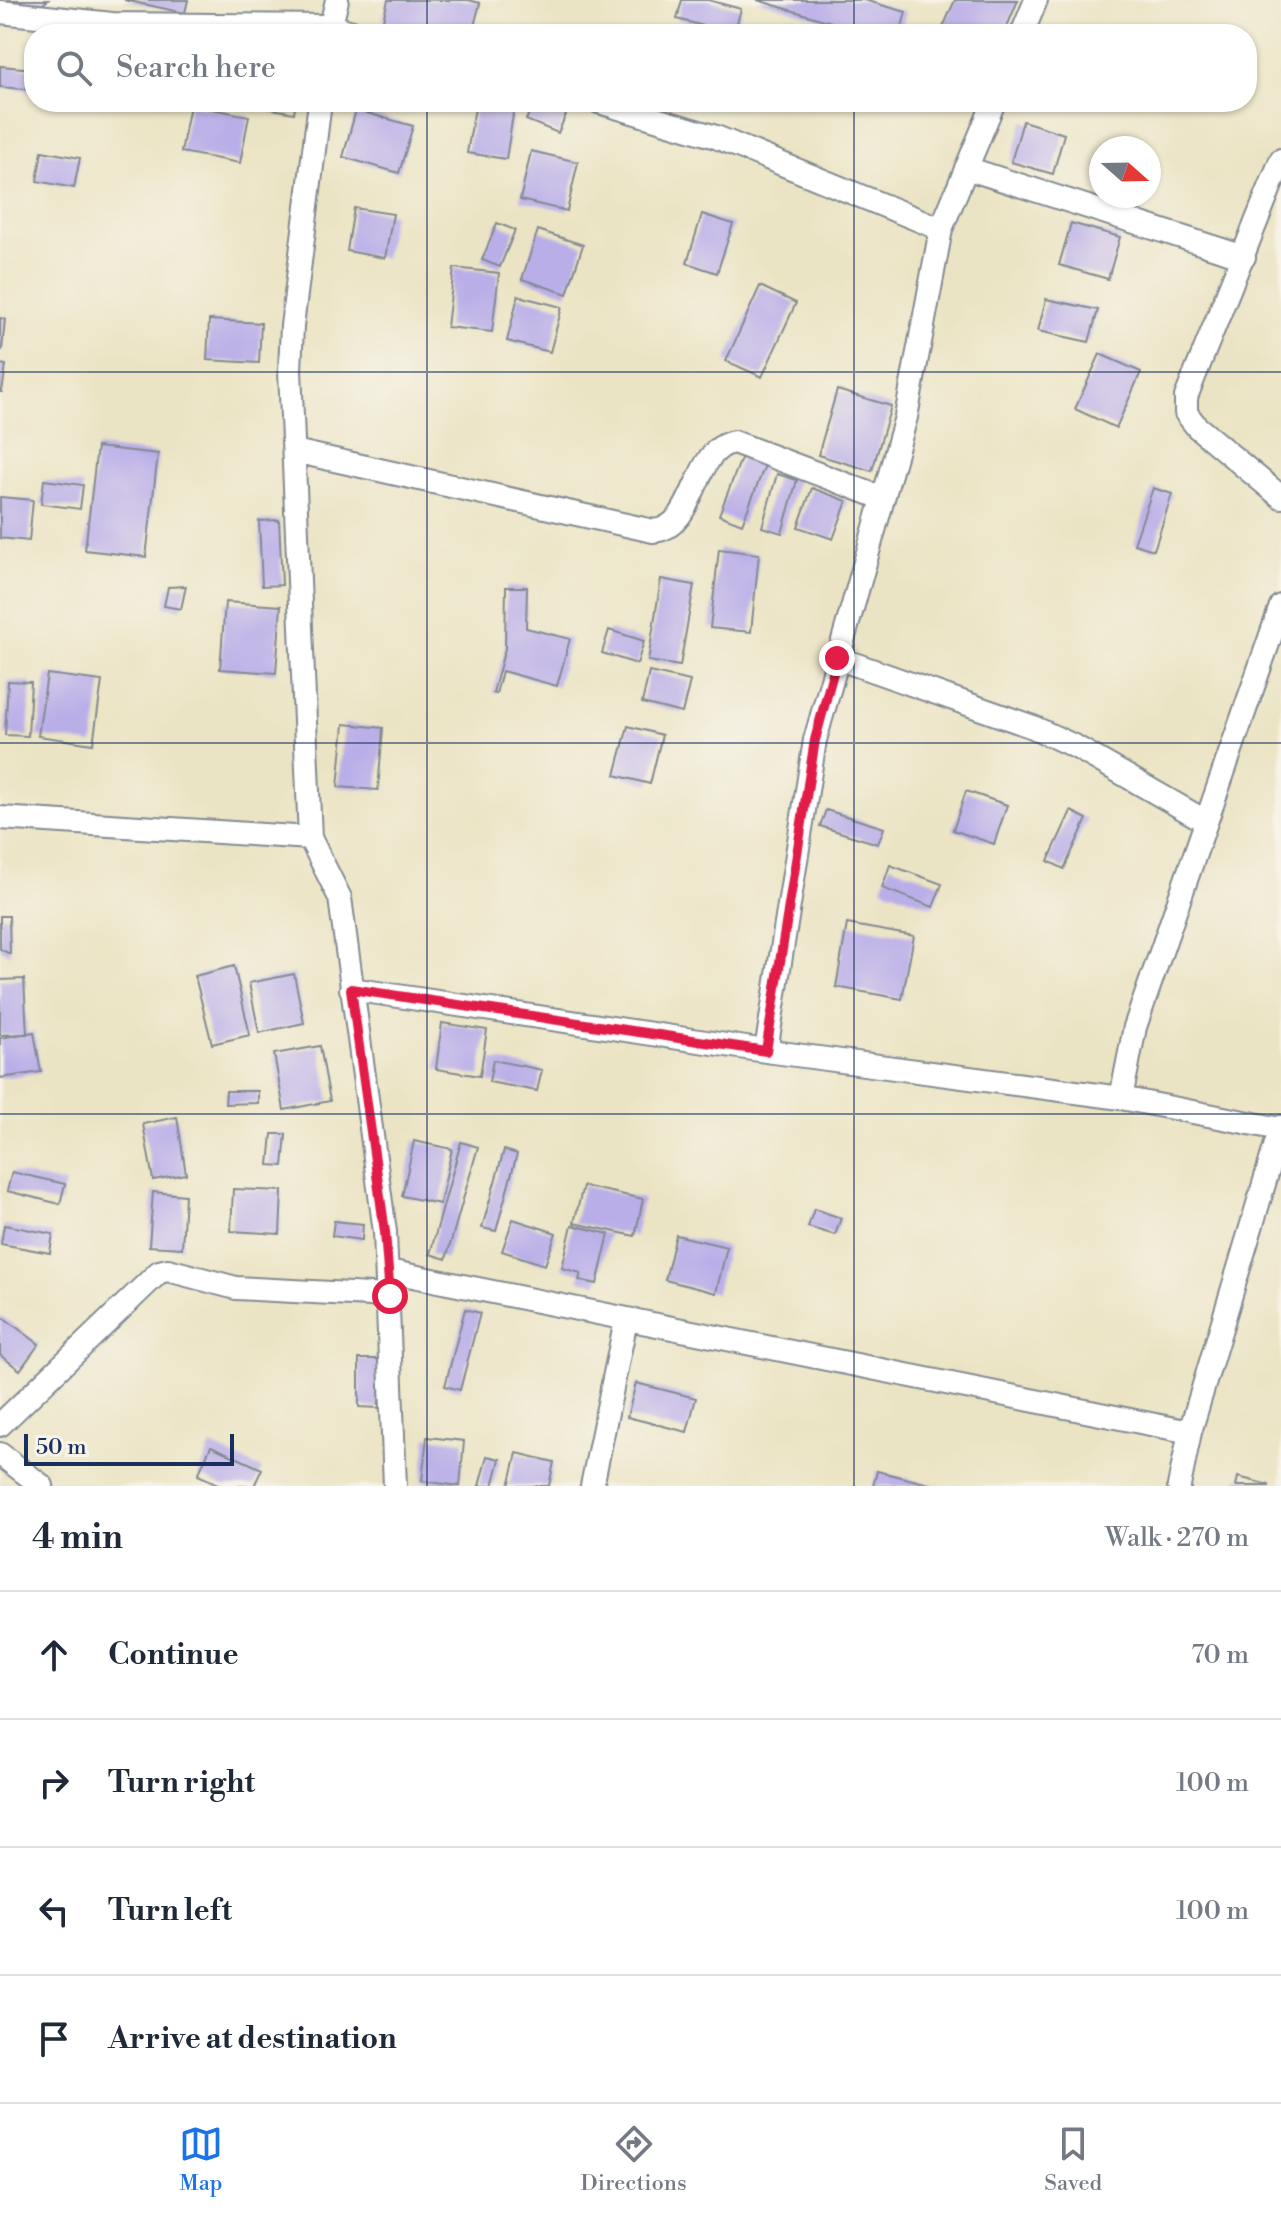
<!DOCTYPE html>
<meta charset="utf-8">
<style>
:root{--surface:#fff;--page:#f6f6f7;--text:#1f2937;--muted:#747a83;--line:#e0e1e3;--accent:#1a73e8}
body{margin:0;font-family:"Libre Bodoni",serif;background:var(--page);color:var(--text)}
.compass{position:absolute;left:1089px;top:136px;width:72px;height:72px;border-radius:50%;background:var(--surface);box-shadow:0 2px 6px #0004;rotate:110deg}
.scale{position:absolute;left:24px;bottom:20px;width:210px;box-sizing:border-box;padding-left:8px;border:4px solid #1b2f5e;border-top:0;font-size:22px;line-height:28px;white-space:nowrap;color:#1b2f5e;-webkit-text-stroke:6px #f7f3e8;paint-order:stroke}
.stop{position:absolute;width:24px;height:24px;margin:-18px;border:6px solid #e11d48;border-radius:50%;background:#fff}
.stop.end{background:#e11d48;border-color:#fff;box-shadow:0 2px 8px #0008}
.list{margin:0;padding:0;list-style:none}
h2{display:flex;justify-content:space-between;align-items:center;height:104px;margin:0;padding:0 32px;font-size:34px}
h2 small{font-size:26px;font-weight:400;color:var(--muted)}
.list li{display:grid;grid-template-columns:52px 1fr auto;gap:24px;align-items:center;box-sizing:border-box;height:128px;padding:0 32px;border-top:2px solid var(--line)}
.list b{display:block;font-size:30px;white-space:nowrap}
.list em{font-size:26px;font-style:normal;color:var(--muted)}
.icon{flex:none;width:44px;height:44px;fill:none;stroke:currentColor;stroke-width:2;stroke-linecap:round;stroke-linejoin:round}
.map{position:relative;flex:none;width:1281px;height:1486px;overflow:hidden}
.search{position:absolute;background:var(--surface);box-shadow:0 2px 6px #0004;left:24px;right:24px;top:24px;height:88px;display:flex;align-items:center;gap:20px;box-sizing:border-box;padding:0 28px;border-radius:32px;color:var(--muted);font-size:30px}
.sheet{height:616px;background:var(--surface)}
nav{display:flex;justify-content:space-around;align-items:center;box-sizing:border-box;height:112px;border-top:2px solid var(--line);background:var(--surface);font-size:22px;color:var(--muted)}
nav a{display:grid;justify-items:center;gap:4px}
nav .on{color:var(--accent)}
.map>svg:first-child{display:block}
.building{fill:#baaee8}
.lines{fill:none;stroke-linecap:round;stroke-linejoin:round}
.street-casing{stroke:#838a91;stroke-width:26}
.street{stroke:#fff;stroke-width:22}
.route{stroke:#e11d48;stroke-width:10}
.grid{fill:none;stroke:#1b2f5e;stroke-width:2;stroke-opacity:0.55}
</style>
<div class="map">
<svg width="1281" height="1486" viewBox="0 0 1281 1486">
<rect width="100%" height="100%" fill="#f7f3e8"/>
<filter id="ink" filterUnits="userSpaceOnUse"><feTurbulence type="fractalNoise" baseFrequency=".0125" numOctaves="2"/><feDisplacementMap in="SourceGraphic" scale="16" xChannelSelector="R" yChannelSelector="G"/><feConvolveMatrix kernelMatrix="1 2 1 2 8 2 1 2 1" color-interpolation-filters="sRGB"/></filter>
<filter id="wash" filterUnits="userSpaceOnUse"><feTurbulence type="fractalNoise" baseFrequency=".006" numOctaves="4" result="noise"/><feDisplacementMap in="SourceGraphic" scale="32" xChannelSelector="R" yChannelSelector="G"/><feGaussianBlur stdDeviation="1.8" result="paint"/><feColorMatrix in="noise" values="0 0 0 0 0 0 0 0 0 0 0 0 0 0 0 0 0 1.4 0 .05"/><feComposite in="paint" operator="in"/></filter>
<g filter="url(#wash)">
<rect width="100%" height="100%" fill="#ebe4c4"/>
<g id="blocks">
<!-- building -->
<path class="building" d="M6 0H48L38 8Z
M124 0H188L185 13Z
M388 0H468L480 3 472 34H439L383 20Z
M682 0H708L741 9 734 34 677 19Z
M757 0H864L906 12 900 34H871Z
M955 0H1018L1004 34H940Z
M0 66 34 69V90L0 87Z
M235 102H296L294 113Z
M476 102H515L506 159 467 153Z
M534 102H549L568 110 558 133 526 120Z
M190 105 249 116 240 163 181 152Z
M356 110 413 126 399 173 343 157Z
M1023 121 1064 134 1053 174 1011 162Z
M42 151 80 158 74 188 37 181Z
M531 151 578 162 567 211 520 200Z
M354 208 393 214 385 258 347 251Z
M702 214 733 224 717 273 687 263Z
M497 223 515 230 500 267 482 260Z
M1071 223 1120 237 1108 279 1059 265Z
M538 230 583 245 567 294 522 279Z
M454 268 499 273 492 332 447 327Z
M760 286 796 303 762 377 726 361Z
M518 296 562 307 550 352 507 341Z
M1046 299 1098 310 1089 342 1038 331Z
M0 318 5 319 2 350H0Z
M209 320 261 323 259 363 207 360Z
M1100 354 1141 372 1116 428 1075 409Z
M0 364 6 365 2 392H0Z
M837 390 891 406 872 471 818 455Z
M97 447 158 454 146 557 85 550Z
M742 456 765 465 742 524 719 515Z
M777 474 797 480 782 533 762 527Z
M44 480 83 485 80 509 41 504Z
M812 488 847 501 833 539 798 527Z
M1153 488 1172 494 1154 550 1134 544Z
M0 497 33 500 29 541 0 538Z
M279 520 282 585 262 586 259 521Z
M719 549 759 554 751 632 710 628Z
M661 579 694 585 680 666 648 661Z
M186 586 181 609 164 606 168 587Z
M506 587H527L526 628 570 639 557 686 502 671 496 694 493 693 505 648Z
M225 602 281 606 276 673 220 669Z
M609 630 644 641 637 664 602 653Z
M649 672 690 681 682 713 642 703Z
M47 674 102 681 93 744 38 736Z
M8 681 31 682 28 736 5 735Z
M344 724 383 728 378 790 338 787Z
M628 726 662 735 650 784 615 775Z
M966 791 1007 805 994 844 953 830Z
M826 810 884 828 878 844 820 826Z
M1071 811 1087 819 1064 869 1048 861Z
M890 865 942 884 933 907 882 888Z
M0 916H9L10 954 0 949Z
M847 924 914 936 902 999 836 987Z
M234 966 250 1035 212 1044 195 976Z
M294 974 304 1023 259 1033 249 983Z
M24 979 27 1034 0 1035V980Z
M442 1023 487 1030 480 1076 436 1069Z
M34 1032 41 1072 0 1078V1038Z
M320 1046 330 1101 284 1110 274 1054Z
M493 1060 542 1070 537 1091 489 1082Z
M226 1091H258V1103L225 1104Z
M177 1117 186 1174 153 1180 143 1124Z
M272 1134H286L283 1166 269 1165Z
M414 1141 452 1149 440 1204 402 1196Z
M461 1142 478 1147 446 1259 430 1254Z
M504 1150 517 1154 496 1231 482 1228Z
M12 1172 65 1184 60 1204 7 1191Z
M583 1186 643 1199 635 1236 574 1223Z
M233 1189 282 1191 280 1234 231 1231Z
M153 1192 185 1195 182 1248 149 1246Z
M814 1209 841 1218 835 1235 808 1227Z
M513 1219 556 1233 545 1265 502 1251Z
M334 1221 363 1224 362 1240 332 1236Z
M4 1225 53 1234 50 1253 1 1244Z
M572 1225 609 1234 597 1284 579 1280 581 1273 562 1268Z
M676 1235 727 1247 716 1293 665 1280Z
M465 1309 480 1313 460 1390 445 1386Z
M0 1315 39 1344 20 1370 0 1355Z
M359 1359H380L379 1408 359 1407Z
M636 1383 696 1398 687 1432 627 1417Z
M427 1437 464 1441 460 1486 422 1481Z
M211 1446 262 1469 254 1486H222L198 1475Z
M517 1453 554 1462 549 1486H509Z
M487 1456 500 1459 493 1486H479Z
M877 1471 933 1485V1486H873Z
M1238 1477 1269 1485V1486H1236Z"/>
</g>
</g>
<g filter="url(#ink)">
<use href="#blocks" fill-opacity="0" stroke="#838a91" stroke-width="2"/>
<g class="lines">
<defs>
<path id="street" d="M0 12 112 24 330 26 360 34
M329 34 337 0
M1022 34 1036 0
M320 102 292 326 290 370 310 838 340 898 385 1232 395 1486
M599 102 716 137 941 229
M1281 160 1186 397V413L1197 427 1281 497
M966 168 1244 257
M294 451 653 531C698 528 691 449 734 442L882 498
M837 658 1033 727 1076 747 1205 821
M0 818 310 838
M351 989 766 1051 1121 1098 1280 1129
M766 1051 815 740 906 417 941 229 994 102
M1121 1098 1135 1027 1281 606
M388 1271 1190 1432
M0 1425 159 1272 168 1270 236 1288 390 1296
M0 1454 42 1486
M592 1486 626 1320
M1179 1486 1190 1432 1281 1127"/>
</defs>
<!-- street casing -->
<use href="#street" class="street-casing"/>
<!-- street -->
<use href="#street" class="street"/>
</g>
</g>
<g class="lines" filter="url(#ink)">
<!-- route -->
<path class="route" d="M390 1296 385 1232 351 989 766 1051 815 740 837 658"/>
</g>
<!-- grid -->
<path class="grid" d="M427 0V34M854 0V34M427 102V1486M854 102V1486M0 372H1281M0 743H1281M0 1114H1281"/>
</svg>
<svg class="compass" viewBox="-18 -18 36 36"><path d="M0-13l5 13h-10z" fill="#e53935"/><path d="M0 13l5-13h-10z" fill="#747a83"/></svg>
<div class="scale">50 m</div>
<div class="stop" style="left:390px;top:1296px"></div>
<div class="stop end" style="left:837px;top:658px"></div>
<div class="search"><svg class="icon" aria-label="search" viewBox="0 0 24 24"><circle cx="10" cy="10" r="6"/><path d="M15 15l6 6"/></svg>Search here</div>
</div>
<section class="sheet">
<h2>4 min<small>Walk · 270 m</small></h2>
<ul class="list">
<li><svg class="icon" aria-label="ahead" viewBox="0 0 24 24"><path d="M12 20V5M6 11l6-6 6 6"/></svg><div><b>Continue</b></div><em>70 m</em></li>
<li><svg class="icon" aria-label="right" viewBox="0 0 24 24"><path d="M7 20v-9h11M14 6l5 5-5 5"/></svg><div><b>Turn right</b></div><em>100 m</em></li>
<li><svg class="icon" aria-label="left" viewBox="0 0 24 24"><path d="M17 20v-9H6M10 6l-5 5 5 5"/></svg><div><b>Turn left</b></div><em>100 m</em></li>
<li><svg class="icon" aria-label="arrive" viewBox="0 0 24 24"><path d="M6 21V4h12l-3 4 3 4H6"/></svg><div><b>Arrive at destination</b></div></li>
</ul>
</section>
<nav>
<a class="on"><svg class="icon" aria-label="map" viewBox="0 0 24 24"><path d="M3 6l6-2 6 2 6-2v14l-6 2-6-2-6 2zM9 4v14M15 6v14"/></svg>Map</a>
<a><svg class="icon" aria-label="directions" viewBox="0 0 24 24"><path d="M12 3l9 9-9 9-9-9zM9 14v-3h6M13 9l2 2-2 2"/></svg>Directions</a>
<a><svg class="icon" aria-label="saved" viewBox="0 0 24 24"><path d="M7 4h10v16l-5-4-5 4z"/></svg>Saved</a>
</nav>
